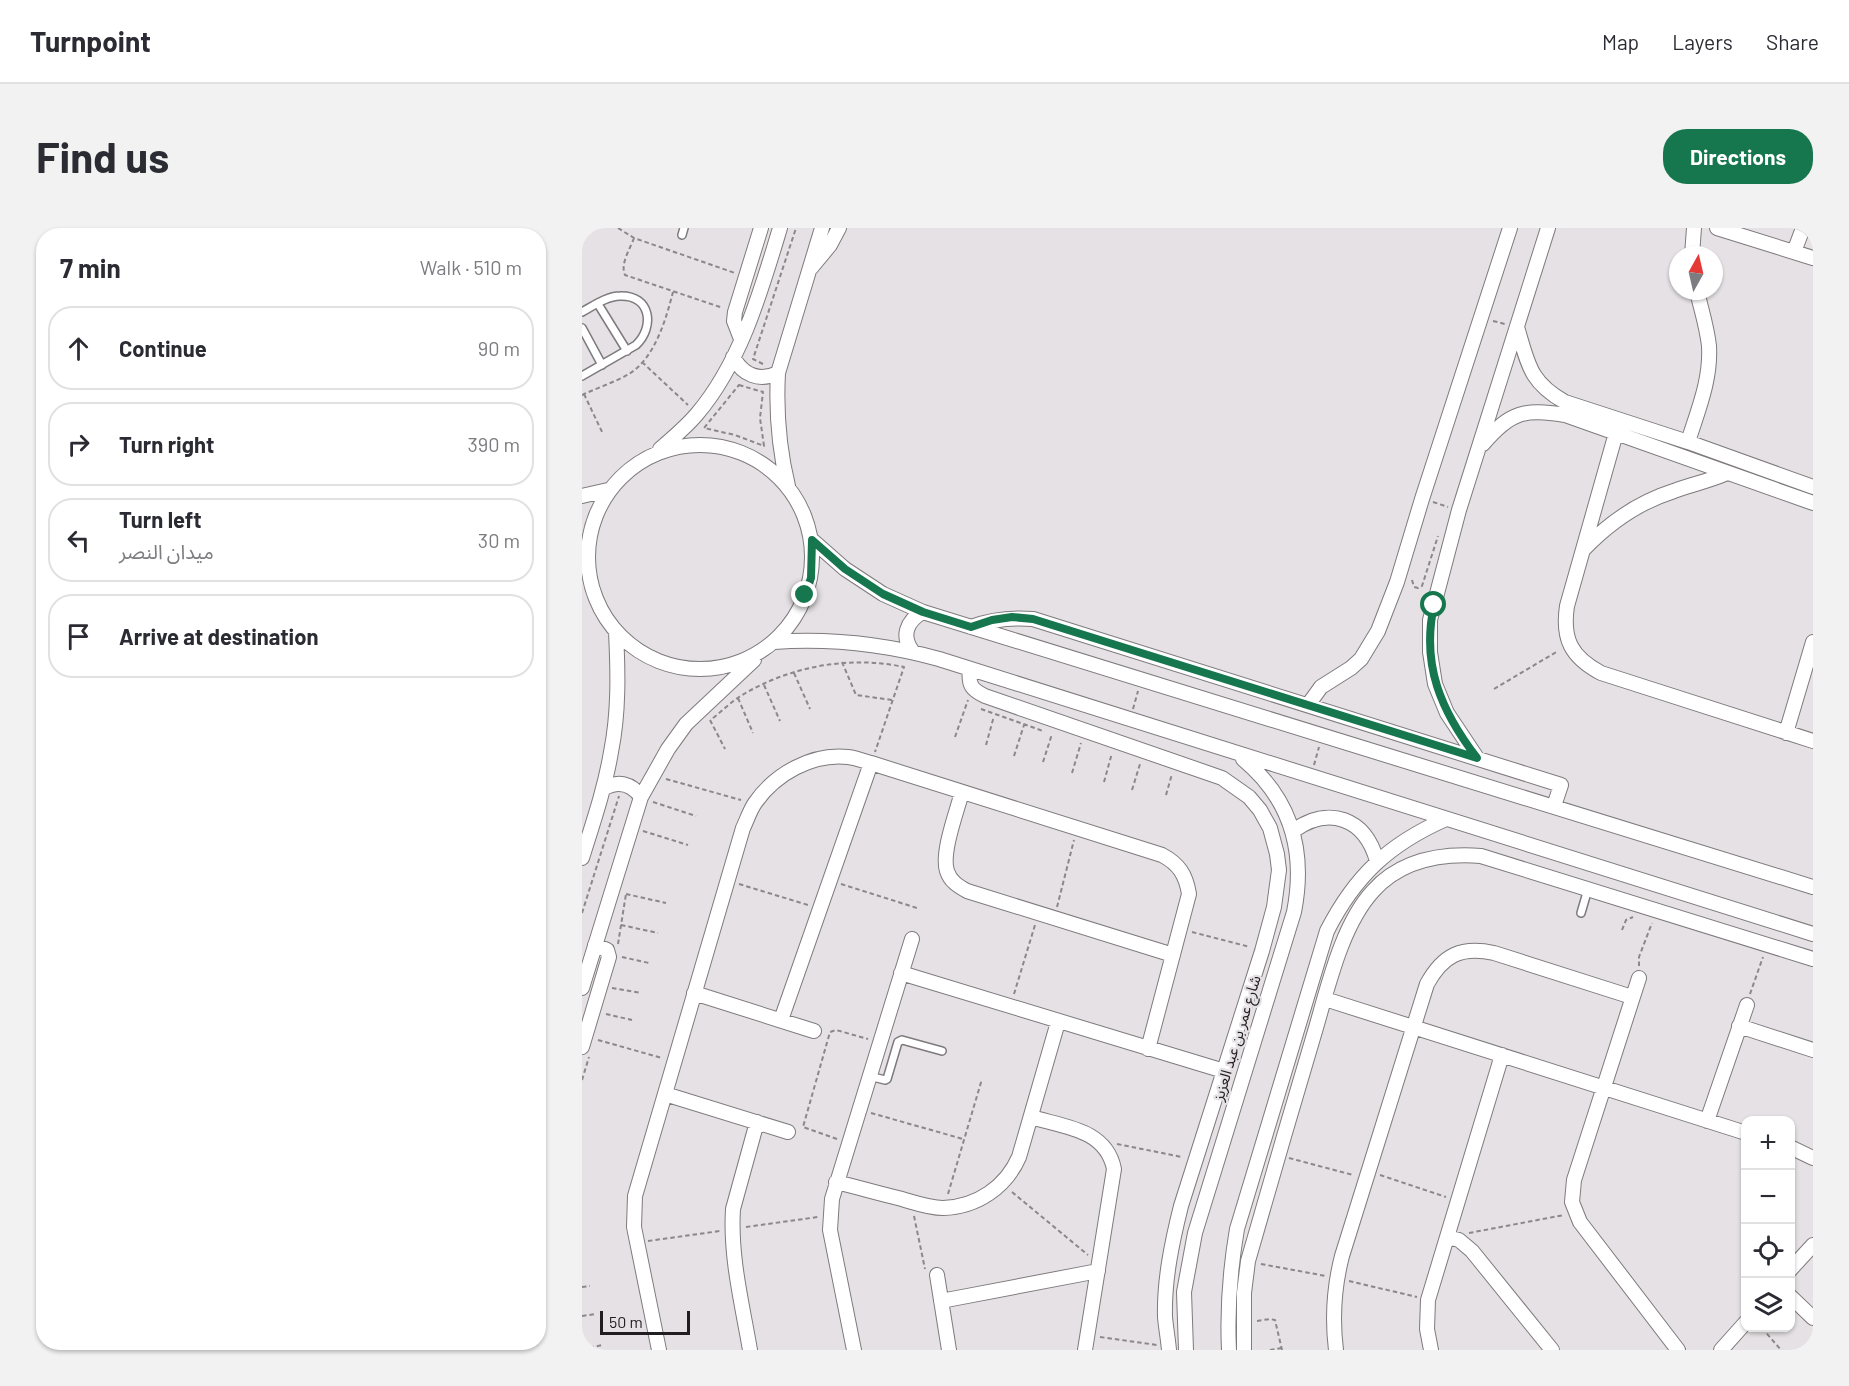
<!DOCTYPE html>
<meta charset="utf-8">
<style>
:root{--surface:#fff;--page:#f2f2f3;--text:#2b2b33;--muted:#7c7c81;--line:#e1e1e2;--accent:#16774f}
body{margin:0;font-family:Barlow,"Noto Sans Arabic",sans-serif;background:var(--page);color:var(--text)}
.controls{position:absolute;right:18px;bottom:18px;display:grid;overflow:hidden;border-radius:12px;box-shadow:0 2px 4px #0004}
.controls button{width:54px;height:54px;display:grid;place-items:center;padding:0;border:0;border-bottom:2px solid var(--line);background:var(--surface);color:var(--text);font:30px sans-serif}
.compass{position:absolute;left:1087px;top:18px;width:54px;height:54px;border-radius:50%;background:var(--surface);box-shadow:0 2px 4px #0004;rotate:8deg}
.scale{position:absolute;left:18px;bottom:15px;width:90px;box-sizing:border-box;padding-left:6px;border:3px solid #201e1f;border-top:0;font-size:16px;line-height:21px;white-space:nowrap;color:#201e1f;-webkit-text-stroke:4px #e5e1e4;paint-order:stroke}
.stop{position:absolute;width:18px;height:18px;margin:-14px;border:4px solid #16774f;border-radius:50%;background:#fff}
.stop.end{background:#16774f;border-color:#fff;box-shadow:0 2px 6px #0008}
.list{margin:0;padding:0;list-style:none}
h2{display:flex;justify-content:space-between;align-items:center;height:78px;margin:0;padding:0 24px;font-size:26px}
h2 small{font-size:20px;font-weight:400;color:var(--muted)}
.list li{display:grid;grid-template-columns:39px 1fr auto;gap:18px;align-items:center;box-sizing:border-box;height:84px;margin:0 12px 12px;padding:0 12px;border:2px solid var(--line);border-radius:24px}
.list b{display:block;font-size:22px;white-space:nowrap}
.list p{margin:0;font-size:20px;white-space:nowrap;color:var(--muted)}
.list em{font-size:20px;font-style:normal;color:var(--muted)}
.icon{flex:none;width:33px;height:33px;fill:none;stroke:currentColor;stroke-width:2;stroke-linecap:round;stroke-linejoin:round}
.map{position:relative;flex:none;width:1231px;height:1122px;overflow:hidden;border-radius:24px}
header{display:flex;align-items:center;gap:36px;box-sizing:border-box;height:84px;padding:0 30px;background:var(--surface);border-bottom:2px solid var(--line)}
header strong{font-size:28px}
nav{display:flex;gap:33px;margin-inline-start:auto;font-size:21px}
.intro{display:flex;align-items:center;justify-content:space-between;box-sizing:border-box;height:144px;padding:0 36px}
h1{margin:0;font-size:42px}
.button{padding:15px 27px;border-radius:24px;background:var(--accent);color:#fff;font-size:21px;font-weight:700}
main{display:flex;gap:36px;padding:0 36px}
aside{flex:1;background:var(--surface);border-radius:24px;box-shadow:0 2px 4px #0004}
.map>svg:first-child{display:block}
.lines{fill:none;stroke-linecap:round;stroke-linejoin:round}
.lane-casing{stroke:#7e7a7d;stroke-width:10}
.street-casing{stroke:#7e7a7d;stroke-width:16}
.path{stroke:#8b888a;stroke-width:2;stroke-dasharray:4.5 3;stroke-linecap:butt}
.lane{stroke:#fff;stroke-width:7}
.street{stroke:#fff;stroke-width:14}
.route{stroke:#16774f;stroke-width:8}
.labels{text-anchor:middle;stroke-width:4.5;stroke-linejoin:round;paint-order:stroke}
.street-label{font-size:15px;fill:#201e1f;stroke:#e5e1e4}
</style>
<header>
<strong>Turnpoint</strong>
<nav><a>Map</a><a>Layers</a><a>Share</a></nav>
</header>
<div class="intro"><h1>Find us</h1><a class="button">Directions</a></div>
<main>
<aside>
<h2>7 min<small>Walk · 510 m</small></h2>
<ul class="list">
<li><svg class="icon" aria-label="ahead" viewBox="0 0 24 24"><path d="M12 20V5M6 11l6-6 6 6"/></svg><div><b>Continue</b></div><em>90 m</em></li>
<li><svg class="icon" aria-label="right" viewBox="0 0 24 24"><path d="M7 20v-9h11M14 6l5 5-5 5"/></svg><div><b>Turn right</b></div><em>390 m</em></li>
<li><svg class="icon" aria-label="left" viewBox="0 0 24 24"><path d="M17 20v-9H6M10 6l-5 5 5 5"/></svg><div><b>Turn left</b><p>ميدان النصر</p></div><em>30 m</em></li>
<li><svg class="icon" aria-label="arrive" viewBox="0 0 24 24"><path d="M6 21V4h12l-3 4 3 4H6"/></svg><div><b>Arrive at destination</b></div></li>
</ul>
</aside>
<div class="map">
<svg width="1231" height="1122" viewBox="0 0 1231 1122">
<rect width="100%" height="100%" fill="#e5e1e4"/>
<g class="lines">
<defs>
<path id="lane" d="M100 7 102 0
M16 76 45 123
M0 84C11 78 25 68 38 68 69 67 73 99 54 117L0 148
M0 100 20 137
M999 685 1006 661
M287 848 303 852 305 851 316 814 320 812 360 823"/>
<path id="street" d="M1135 0 1231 30
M1212 24 1221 0
M1110 27 1112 0
M229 40 248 17 257 0
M935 99C946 135 947 154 983 174L1106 214 1231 259
M159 111 152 93 153 84 179 0
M151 129C161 147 177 154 196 145
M1034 205 985 378C980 411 989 429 1019 445L1231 513
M1106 214C1116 182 1129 152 1127 118 1125 99 1119 81 1115 63
M901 216C929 183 942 181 983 187L1231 275
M6 329a112 112 0 1 1 224 0a112 112 0 1 1-224 0Z
M78 221C91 210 104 199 115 186 159 134 179 63 198 0
M206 258C197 221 194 182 196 145L240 0
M0 268 26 262
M230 312 263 341 301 366 341 384 1231 659
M1002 321C1027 295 1057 274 1092 263 1110 256 1128 253 1145 245
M389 399C410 391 428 389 451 391L979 557 972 578
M192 414C248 410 302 416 357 431L1231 706
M331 424C319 409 324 393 341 384
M388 442C386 457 390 462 403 468L640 550 667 569 678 582 688 600 695 626 697 642 692 679 680 723 599 978C590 1014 582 1052 583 1089 584 1100 586 1111 587 1122
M726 477 739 459 769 440 779 431 796 403 815 354 840 271 928 0
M1204 505 1231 414
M895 530 865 485 853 456 848 424V392L877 282 966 0
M21 561C36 552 49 555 59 569
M380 564C375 583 359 625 365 643 368 653 376 658 385 663L591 727
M711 603C747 577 783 590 795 633
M0 630C11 595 23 560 29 524 37 484 36 444 34 404
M319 745 642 843
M1057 750 992 952 990 974 998 994 1096 1122
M0 760 59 569 86 521 104 496 172 432
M112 765 232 803
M743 771 1164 905
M199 792 289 535
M1157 798 1231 822
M0 819 27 729 25 722 13 717
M83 866 206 904
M449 889C482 899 524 901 532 941L503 1122
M1125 893 1165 777
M1208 919 1231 930
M254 954C275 959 295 965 316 970 331 974 346 980 361 980 395 979 424 959 437 929L476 794
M865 1009 877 1012 890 1023 970 1122
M1208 1042 1231 1017
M355 1047 367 1122
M1208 1068 1231 1090
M359 1073 516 1043
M77 1122 52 999 53 968 161 600C165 592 168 582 173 575 193 546 230 525 266 529 274 530 282 533 289 535L580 627C597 636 604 647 607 666L566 821
M168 1122C160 1075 148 1029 151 981L175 894
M272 1122 248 1002 250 971 330 711
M604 1122 602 1064 613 1005 712 684C724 623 709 571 661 531
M647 1122C645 1080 648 1042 655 1001L745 703C773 648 807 616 864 591
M662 1122V1065L666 1033C687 959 709 884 731 810 745 764 758 699 791 663 819 632 859 625 899 628L1231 731
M754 1122C750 1090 752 1059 760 1028L845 756C861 727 879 718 912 725L1050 769
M849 1122 845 1101 846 1072 920 827
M1139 1122 1164 1094"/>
</defs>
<!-- lane casing -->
<use href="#lane" class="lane-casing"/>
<!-- street casing -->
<use href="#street" class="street-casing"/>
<!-- path -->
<path class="path" d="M36 0 52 10 153 45
M52 10C48 21 38 36 43 47L141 80
M911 93 923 96
M60 134 106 177
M181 136 171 131 214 0
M157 157 181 164 178 190 182 218 153 207 122 200Z
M2 166 21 206
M0 167C15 160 33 154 47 146 73 130 84 91 91 64
M851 274 866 279
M830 352 832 359 836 360 840 358 856 308
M260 434 274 467 310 472
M212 445 228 481
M182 457 198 493
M912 461 976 423
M156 470 171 505
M399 481 461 503
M551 481 556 463
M131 490C140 483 148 475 157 469 205 439 266 427 322 439L293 524
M128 492 143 521
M373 509 386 472
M404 517 412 488
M432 528 442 497
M461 534 470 506
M732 537 737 519
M490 545 499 515
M84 551 159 572
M522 554 530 525
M550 562 558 536
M584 567 590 546
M71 574 114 588
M61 603 106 617
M157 656 226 677
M259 656 335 680
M44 666 84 675
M475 679 492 612
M0 685 37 568
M39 697 76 705
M1040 702 1044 692 1051 689
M610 704 668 719
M36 716 44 666
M40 729 67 735
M1057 738V729L1070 695
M30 760 59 765
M432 766 453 697
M1168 766 1181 729
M24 786 50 792
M16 812 80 830
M0 852 7 829
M289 885 381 911
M255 911 221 899 248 804 254 802 286 811
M535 916 600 929
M707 930 771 947
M798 947 864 969
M430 964 506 1027
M366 966 400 851
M332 988 343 1041
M164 999 236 989
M887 1005 982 987
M66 1013 138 1003
M679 1036 744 1048
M767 1053 835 1069
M0 1059 8 1058
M0 1088 14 1086
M675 1093 688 1091 693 1092 700 1122
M1180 1100 1199 1122
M518 1109 575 1117
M0 1121 21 1117
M688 1122 700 1120"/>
<!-- lane -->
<use href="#lane" class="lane"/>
<!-- street -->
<use href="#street" class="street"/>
</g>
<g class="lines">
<!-- route -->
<path class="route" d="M223 367 229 350 230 312 263 341 301 366 341 384 389 399 410 392 430 389 451 391 895 530C859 483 839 437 852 377"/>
</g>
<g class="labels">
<!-- street labels -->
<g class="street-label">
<text transform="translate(655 810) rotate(-73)" y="5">شارع عمر بن عبد العزيز</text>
</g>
</g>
</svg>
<div class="controls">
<button>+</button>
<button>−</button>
<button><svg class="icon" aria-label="locate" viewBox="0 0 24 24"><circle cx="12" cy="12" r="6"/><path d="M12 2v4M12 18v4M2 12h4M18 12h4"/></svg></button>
<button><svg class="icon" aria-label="layers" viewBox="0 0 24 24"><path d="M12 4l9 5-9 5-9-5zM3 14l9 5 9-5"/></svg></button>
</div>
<svg class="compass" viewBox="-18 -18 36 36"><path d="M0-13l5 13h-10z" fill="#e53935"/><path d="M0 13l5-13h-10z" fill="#7c7c81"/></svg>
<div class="scale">50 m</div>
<div class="stop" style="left:852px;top:377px"></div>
<div class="stop end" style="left:223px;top:367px"></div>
</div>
</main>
